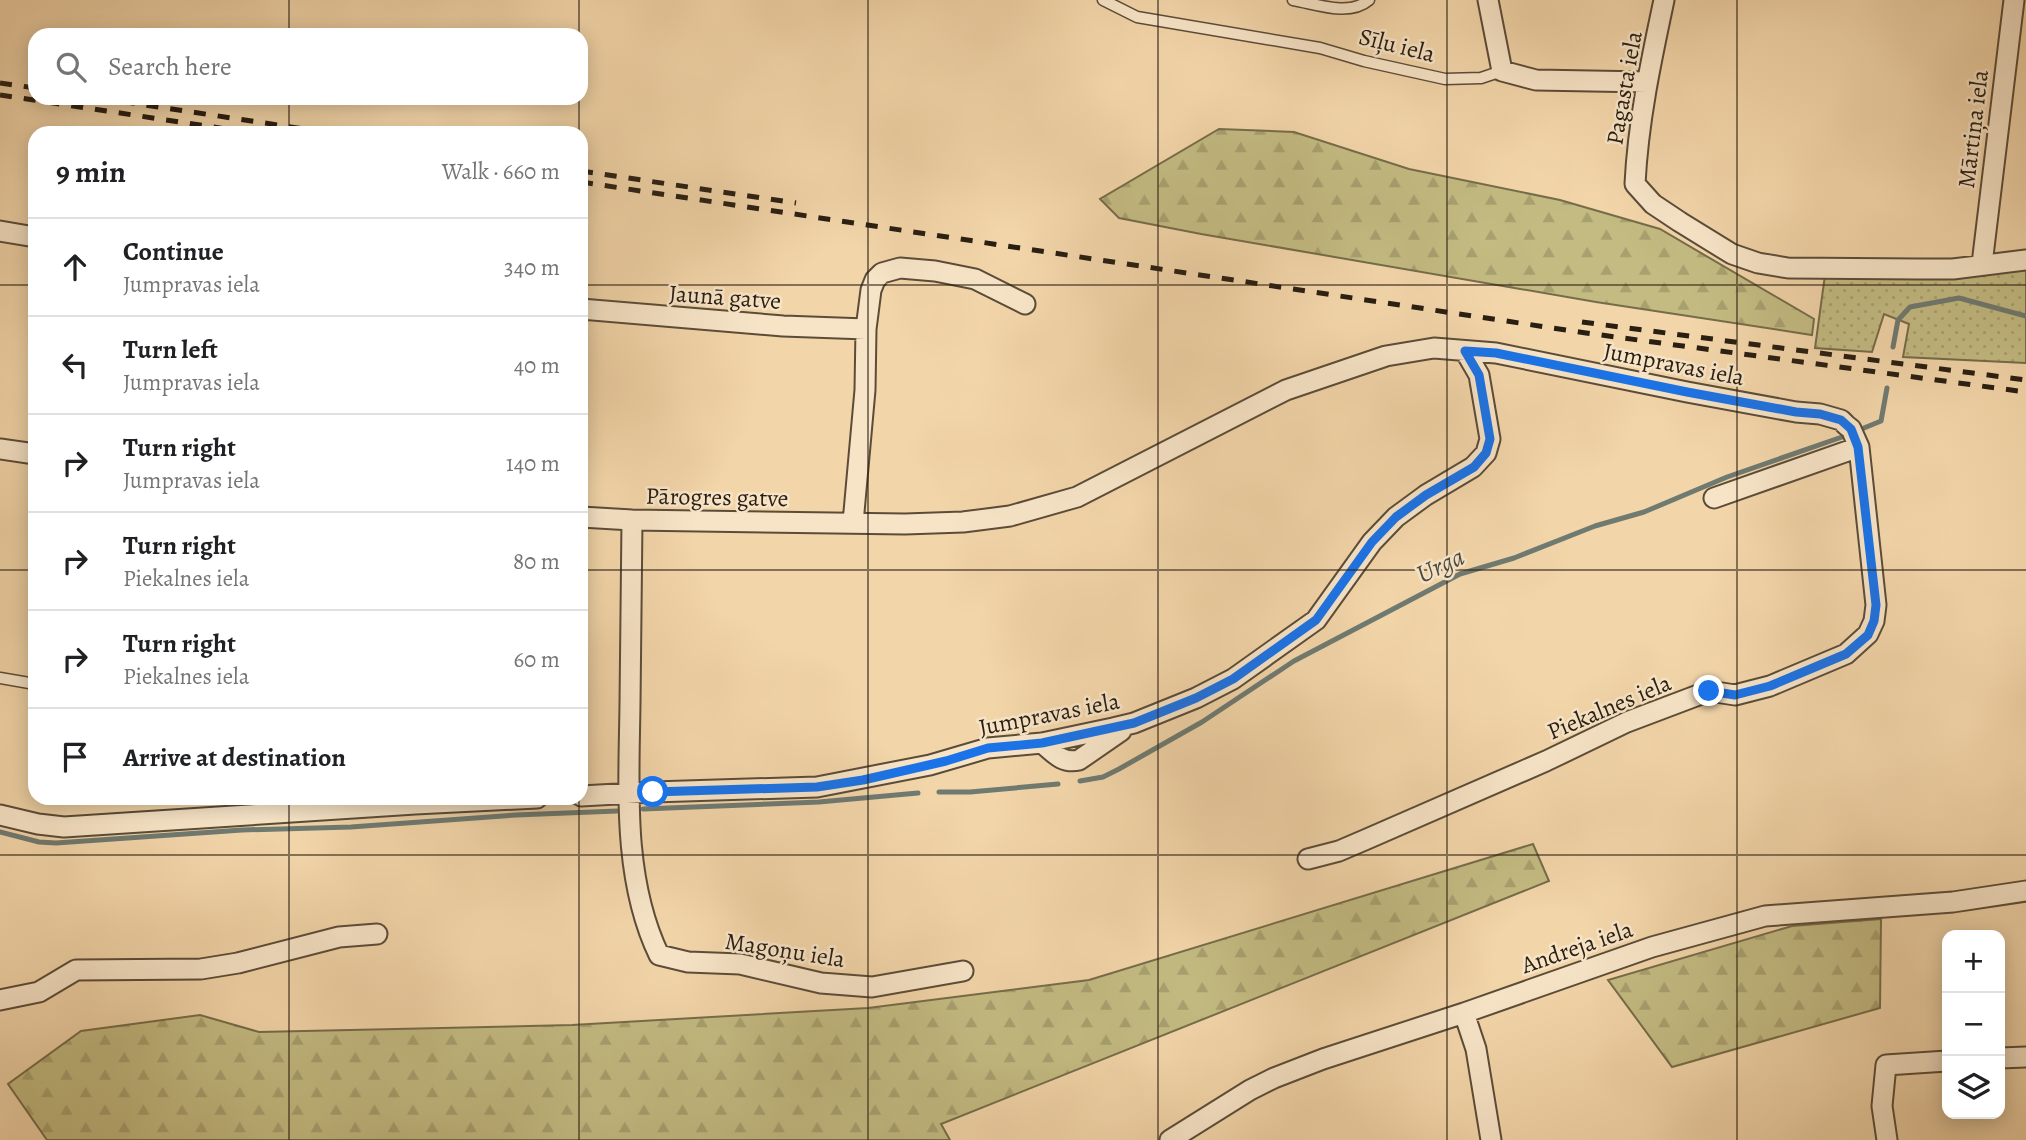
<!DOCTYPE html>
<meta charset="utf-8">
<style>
:root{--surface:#fff;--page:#f6f6f6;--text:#202124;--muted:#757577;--line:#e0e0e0}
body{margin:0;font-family:Alegreya,serif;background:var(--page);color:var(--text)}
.controls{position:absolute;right:21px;bottom:21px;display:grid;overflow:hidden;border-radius:14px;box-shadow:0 4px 18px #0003}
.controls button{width:63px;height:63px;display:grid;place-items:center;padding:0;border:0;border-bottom:2px solid var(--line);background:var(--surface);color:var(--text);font:35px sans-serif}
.stop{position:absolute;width:21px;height:21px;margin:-16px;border:5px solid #1a73e8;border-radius:50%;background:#fff}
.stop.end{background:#1a73e8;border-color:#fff;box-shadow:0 2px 7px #0008}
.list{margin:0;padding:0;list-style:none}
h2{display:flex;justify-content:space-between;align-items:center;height:91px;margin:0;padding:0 28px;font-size:30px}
h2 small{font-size:23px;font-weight:400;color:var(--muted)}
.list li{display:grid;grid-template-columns:46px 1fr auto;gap:21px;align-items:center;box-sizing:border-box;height:98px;padding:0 28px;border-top:2px solid var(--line)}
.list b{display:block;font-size:26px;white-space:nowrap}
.list p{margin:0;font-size:23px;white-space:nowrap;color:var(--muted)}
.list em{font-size:23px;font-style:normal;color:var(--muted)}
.icon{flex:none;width:38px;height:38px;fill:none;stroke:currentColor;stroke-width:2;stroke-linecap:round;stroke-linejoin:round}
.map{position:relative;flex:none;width:2026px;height:1140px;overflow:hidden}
.search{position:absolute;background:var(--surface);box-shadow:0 4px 18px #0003;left:28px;top:28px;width:560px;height:77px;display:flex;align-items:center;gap:18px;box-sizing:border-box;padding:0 24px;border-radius:21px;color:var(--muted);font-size:26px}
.panel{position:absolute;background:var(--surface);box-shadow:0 4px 18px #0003;left:28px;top:126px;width:560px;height:679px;border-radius:21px}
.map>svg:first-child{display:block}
.grass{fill:url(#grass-dots);stroke:#766c4a;stroke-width:2}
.forest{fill:url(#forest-firs);stroke:#766c4a;stroke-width:2}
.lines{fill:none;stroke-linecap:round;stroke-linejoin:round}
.stream{stroke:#6f7a71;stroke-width:5}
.service-casing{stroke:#5b4c38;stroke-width:13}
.minor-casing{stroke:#5b4c38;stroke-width:23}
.service{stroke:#f7e4c7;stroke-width:10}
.minor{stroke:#f7e4c7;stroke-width:19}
.rail{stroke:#291e12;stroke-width:5;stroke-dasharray:12 12;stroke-linecap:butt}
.route{stroke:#1a73e8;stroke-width:9}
.grid{fill:none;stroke:#291e12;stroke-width:2;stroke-opacity:0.55}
.labels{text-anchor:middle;stroke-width:5;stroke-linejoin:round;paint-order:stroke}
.street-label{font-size:24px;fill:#291e12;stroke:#f7e4c7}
.water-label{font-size:26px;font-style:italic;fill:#4c4c42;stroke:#f7e4c7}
</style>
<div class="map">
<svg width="2026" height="1140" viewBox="0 0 2026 1140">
<defs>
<pattern id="grass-dots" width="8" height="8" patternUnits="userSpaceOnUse" patternTransform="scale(1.75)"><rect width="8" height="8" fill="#c3bb82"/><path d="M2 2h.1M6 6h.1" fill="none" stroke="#a8a06f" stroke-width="1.8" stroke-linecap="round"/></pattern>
<pattern id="forest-firs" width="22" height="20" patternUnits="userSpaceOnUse" patternTransform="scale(1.75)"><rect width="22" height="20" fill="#c3bb82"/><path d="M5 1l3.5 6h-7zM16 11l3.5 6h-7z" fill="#a8a06f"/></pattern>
</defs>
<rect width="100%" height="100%" fill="#f2d5a9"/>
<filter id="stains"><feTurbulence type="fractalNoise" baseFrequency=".00286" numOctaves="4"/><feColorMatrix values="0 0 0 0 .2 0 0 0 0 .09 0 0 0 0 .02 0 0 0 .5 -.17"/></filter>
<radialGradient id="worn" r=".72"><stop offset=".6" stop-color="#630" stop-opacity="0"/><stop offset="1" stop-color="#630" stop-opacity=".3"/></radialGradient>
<!-- grass -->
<path class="grass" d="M2026 268V363L1903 357 1909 324 1884 314 1872 352 1815 348 1825 275Z"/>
<!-- forest -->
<path class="forest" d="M1219 129 1294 132 1409 169 1560 200 1660 229 1814 319 1812 335 1596 302 1201 234 1119 218 1100 199Z
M1533 844 1549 881 941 1124 950 1140H47L8 1084 81 1031 200 1015 259 1032 572 1025 868 1008 1089 980Z
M1881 919 1880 1008 1672 1067 1608 980 1792 926Z"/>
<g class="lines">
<!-- stream -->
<path class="stream" d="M1893 347 1898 320 1910 307 1959 298 2026 316
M1864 428 1881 421 1887 388
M1080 781 1103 777 1119 769 1202 722 1294 661 1460 574 1514 558 1595 526 1644 512 1727 477 1842 437
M939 792H970L1058 784
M643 809 819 802 918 793
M0 832 39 842 56 843 242 830 351 827 516 815 617 811"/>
<defs>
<path id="service" d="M1103 0 1137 17 1320 48 1364 61 1445 79 1481 78 1502 71
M1293 0C1317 4 1349 17 1369 0
M0 678 35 684"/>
<path id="minor" d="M1488 0 1502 71 1536 80 1647 82
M1664 0C1651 61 1638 122 1635 184L1653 204 1680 222 1732 254 1758 263 1788 268 1919 269H1953L2026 260
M0 231 35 237
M1982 264 2014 0
M581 309 783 326 866 329
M0 449 35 454
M1714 498 1859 447
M581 517 632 520 905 524 963 522 1010 516 1077 497 1286 390 1386 356 1434 348 1496 353 1687 392 1796 412 1820 414 1841 420 1846 425 1851 429 1859 447 1876 605 1874 621 1868 634 1846 654 1770 686 1735 695 1709 691 1627 722 1546 761 1367 839 1339 851 1308 859
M632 520C631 581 631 642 630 703 629 786 622 878 659 955L688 962 740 964 821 983 872 987 963 971
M853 523 865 390 866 329 871 290 875 280 882 273 900 268 935 271 975 279 1025 304
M1042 743C1054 753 1062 764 1079 760L1121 731
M581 796 653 792 817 787 930 765 988 748 1042 743 1113 728 1134 723 1196 698 1233 679 1316 620 1372 542 1396 517 1426 495 1473 467 1486 453 1490 439 1479 375 1465 351
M0 815 38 824 64 827 415 804 537 798
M0 1000 39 992 76 970 201 969 238 963 339 937 377 934
M1464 1013 1476 1049 1491 1140
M2000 1058 2026 1057
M1170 1140 1250 1090 1274 1078 1323 1059 1464 1013 1652 947 1765 916 1953 902 2026 891
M1887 1140 1882 1106 1886 1065 1947 1061"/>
</defs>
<!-- service casing -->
<use href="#service" class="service-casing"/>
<!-- minor casing -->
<use href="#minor" class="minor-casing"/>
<!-- service -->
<use href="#service" class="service"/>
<!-- minor -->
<use href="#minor" class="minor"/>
<!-- rail -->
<path class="rail" d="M0 83 35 88
M0 95 253 133
M99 98 331 133
M581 171 796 203
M581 182 1586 333 2026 392
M1582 322 2026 380"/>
</g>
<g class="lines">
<!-- route -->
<path class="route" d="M653 792 817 787 863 780 946 761 988 748 1042 743 1134 723 1196 698 1233 679 1316 620 1372 542 1396 517 1426 495 1474 467 1486 453 1490 439 1479 375 1465 351 1496 353 1687 392 1796 412 1820 414 1841 420 1851 429 1858 447 1876 605 1874 621 1868 635 1846 654 1770 686 1735 695 1709 691"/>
</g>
<!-- grid -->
<path class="grid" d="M289 0V35M579 0V35M868 0V1140M1158 0V1140M1447 0V1140M1737 0V1140M289 98V133M579 98V133M0 285H35M581 285H2026M0 570H35M581 570H2026M289 798V1140M579 798V1140M0 855H2026"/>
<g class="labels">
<!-- street labels -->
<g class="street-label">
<text transform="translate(1397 45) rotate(14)" y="8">Sīļu iela</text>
<text transform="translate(1624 88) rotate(-80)" y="8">Pagasta iela</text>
<text transform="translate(1973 129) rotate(-83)" y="8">Mārtiņa iela</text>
<text transform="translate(725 297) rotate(4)" y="8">Jaunā gatve</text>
<text transform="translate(1674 364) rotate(11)" y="8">Jumpravas iela</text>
<text transform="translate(717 497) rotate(1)" y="8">Pārogres gatve</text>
<text transform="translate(1609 707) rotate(-23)" y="8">Piekalnes iela</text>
<text transform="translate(1049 714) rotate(-11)" y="8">Jumpravas iela</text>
<text transform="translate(1577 947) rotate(-19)" y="8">Andreja iela</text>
<text transform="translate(785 950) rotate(9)" y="8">Magoņu iela</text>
</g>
<!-- water labels -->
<g class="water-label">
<text transform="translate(1440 565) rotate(-25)" y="9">Urga</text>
</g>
</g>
<rect width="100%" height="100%" filter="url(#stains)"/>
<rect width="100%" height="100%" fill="url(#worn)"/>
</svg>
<div class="controls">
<button>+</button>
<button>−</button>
<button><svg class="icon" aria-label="layers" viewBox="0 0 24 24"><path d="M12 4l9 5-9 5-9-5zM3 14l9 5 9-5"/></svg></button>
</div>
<div class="stop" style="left:653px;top:792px"></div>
<div class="stop end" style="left:1709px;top:691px"></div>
<div class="search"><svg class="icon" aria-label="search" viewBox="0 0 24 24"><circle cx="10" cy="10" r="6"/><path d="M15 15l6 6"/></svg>Search here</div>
<section class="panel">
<h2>9 min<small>Walk · 660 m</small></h2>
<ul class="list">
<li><svg class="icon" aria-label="ahead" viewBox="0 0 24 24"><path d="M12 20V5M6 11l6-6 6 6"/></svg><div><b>Continue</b><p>Jumpravas iela</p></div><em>340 m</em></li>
<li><svg class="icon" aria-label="left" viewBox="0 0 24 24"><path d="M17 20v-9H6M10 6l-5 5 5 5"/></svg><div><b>Turn left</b><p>Jumpravas iela</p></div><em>40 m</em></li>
<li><svg class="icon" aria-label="right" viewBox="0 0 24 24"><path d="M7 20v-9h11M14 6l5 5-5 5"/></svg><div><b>Turn right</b><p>Jumpravas iela</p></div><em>140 m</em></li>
<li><svg class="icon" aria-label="right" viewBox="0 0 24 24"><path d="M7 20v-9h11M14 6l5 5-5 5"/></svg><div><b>Turn right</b><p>Piekalnes iela</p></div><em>80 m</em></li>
<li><svg class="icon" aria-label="right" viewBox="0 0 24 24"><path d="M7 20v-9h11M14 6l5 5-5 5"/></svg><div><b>Turn right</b><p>Piekalnes iela</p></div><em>60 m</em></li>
<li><svg class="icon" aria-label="arrive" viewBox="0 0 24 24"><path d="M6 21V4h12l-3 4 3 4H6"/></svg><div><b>Arrive at destination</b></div></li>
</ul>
</section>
</div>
